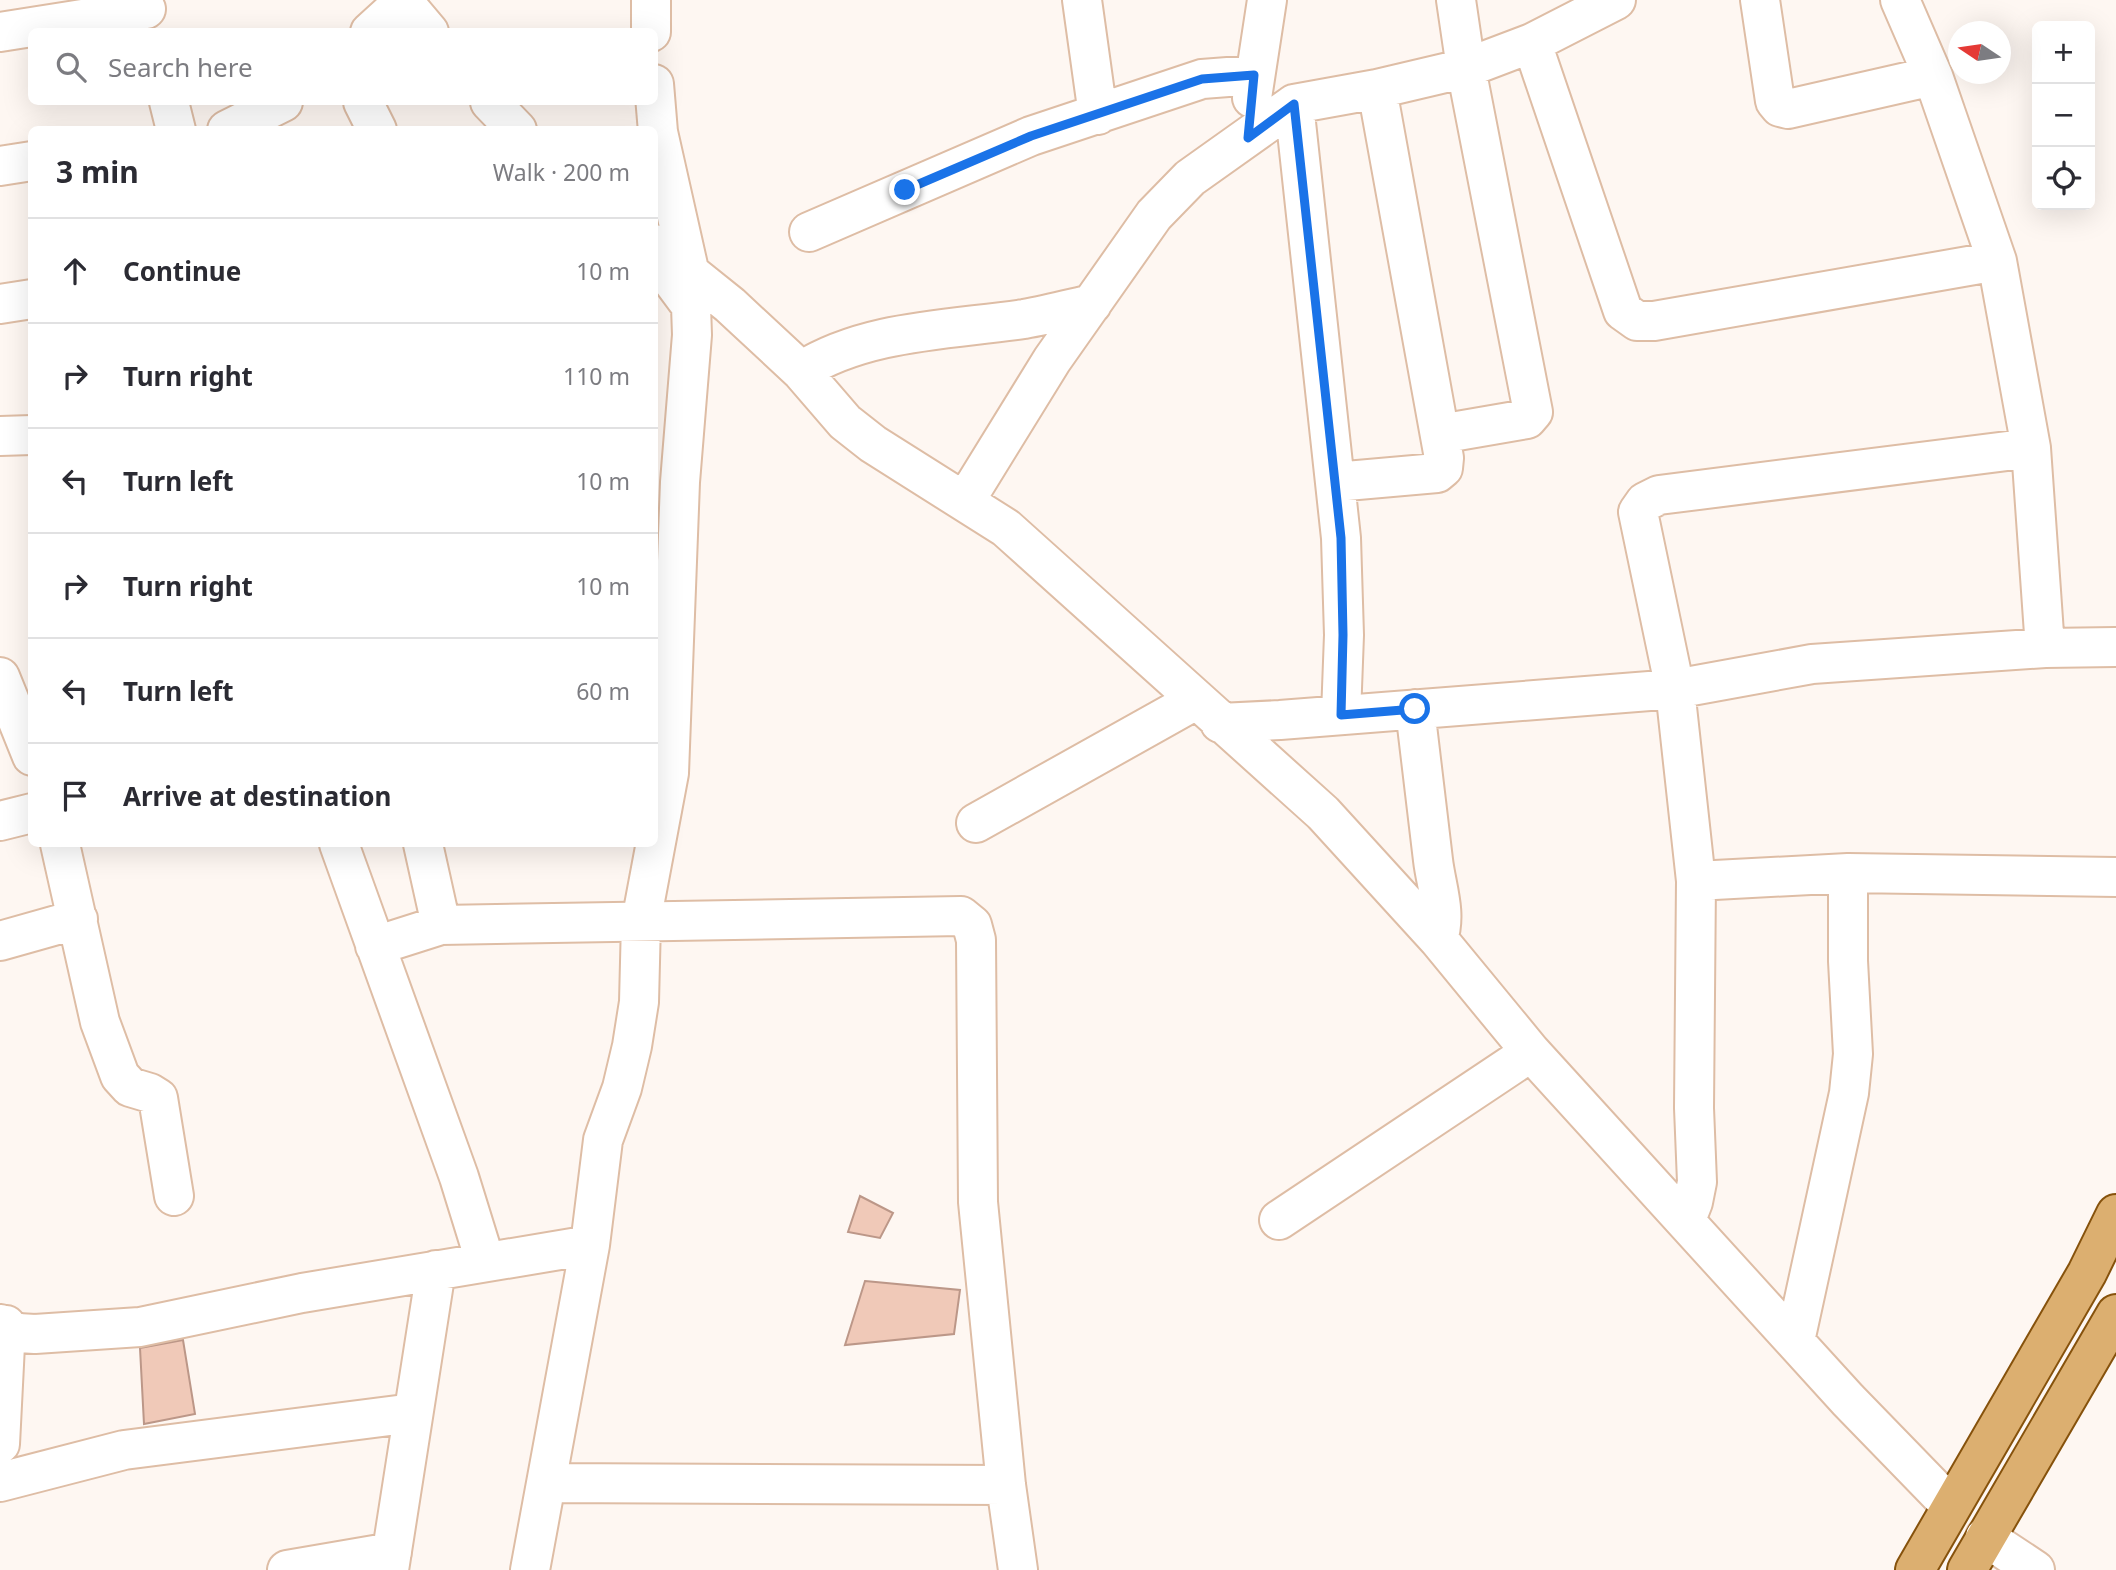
<!DOCTYPE html>
<meta charset="utf-8">
<style>
:root{--surface:#fff;--page:#f7f7f7;--text:#2b2b33;--muted:#7c7c81;--line:#e1e1e2}
body{margin:0;font-family:"Noto Sans",sans-serif;background:var(--page);color:var(--text)}
.controls{position:absolute;right:21px;top:21px;display:grid;overflow:hidden;border-radius:10px;box-shadow:0 7px 28px #0002}
.controls button{width:63px;height:63px;display:grid;place-items:center;padding:0;border:0;border-bottom:2px solid var(--line);background:var(--surface);color:var(--text);font:35px sans-serif}
.compass{position:absolute;left:1948px;top:21px;width:63px;height:63px;border-radius:50%;background:var(--surface);box-shadow:0 7px 28px #0002;rotate:283deg}
.stop{position:absolute;width:21px;height:21px;margin:-16px;border:5px solid #1a73e8;border-radius:50%;background:#fff}
.stop.end{background:#1a73e8;border-color:#fff;box-shadow:0 2px 7px #0008}
.list{margin:0;padding:0;list-style:none}
h2{display:flex;justify-content:space-between;align-items:center;height:91px;margin:0;padding:0 28px;font-size:30px}
h2 small{font-size:23px;font-weight:400;color:var(--muted)}
.list li{display:grid;grid-template-columns:46px 1fr auto;gap:21px;align-items:center;box-sizing:border-box;height:105px;padding:0 28px;border-top:2px solid var(--line)}
.list b{display:block;font-size:26px;white-space:nowrap}
.list em{font-size:23px;font-style:normal;color:var(--muted)}
.icon{flex:none;width:38px;height:38px;fill:none;stroke:currentColor;stroke-width:2;stroke-linecap:round;stroke-linejoin:round}
.map{position:relative;flex:none;width:2116px;height:1570px;overflow:hidden}
.search{position:absolute;background:var(--surface);box-shadow:0 7px 28px #0002;left:28px;top:28px;width:630px;height:77px;display:flex;align-items:center;gap:18px;box-sizing:border-box;padding:0 24px;border-radius:10px;color:var(--muted);font-size:26px}
.panel{position:absolute;background:var(--surface);box-shadow:0 7px 28px #0002;left:28px;top:126px;width:630px;height:721px;border-radius:10px}
.map>svg:first-child{display:block}
.building{fill:#f0c9b8;stroke:#bc9788;stroke-width:2}
.lines{fill:none;stroke-linecap:round;stroke-linejoin:round}
.street-casing{stroke:#debda5;stroke-width:42}
.primary-casing{stroke:#86520c;stroke-width:42}
.street{stroke:#fff;stroke-width:38}
.primary{stroke:#dcaf70;stroke-width:38}
.route{stroke:#1a73e8;stroke-width:9}
</style>
<div class="map">
<svg width="2116" height="1570" viewBox="0 0 2116 1570">
<rect width="100%" height="100%" fill="#fef7f2"/>
<!-- building -->
<path class="building" d="M860 1196 893 1213 880 1238 848 1232Z
M865 1281 960 1290 954 1334 845 1345Z
M183 1340 195 1414 144 1424 140 1348Z"/>
<g class="lines">
<defs>
<path id="street" d="M402 0 429 32
M1082 0 1098 115
M1760 0 1775 101 1780 107 1788 109 1933 76
M1900 0 1933 76 1997 261 2031 448 2045 648
M0 32 146 9
M370 32 403 2
M651 32V0
M1532 43 1623 311 1637 321H1654L1997 261
M654 84 658 132 689 270 681 274
M1252 98 1267 0
M169 102 176 130
M363 102 377 130
M490 102 517 130
M1294 104 1341 538 1344 635 1341 715
M227 130 283 102
M0 166 32 161
M809 232 1031 136 1202 79 1254 75
M654 244 730 305 801 371 845 422 873 444 1006 528 1323 813 1438 939 1531 1052 1848 1400 1951 1506
M0 304 32 299
M801 371C866 330 949 330 1024 319 1047 315 1070 309 1092 304
M1440 434 1527 419 1533 412 1466 68 1456 0
M0 436 32 435
M1335 482 1437 473 1443 468 1444 458 1377 89
M965 501 1052 360 1154 215 1190 178 1294 104 1377 89 1466 68 1532 43 1616 0
M0 677 32 756
M1415 709C1421 759 1427 810 1433 860 1436 886 1447 913 1438 939
M1220 723 1280 720 1675 689 1812 664 2045 648 2116 647
M0 821 32 813
M976 823 1196 700
M60 844 100 1022 120 1076 130 1087 150 1093 158 1098 174 1196
M339 844 459 1177 485 1261
M423 844 441 925
M1696 881 1848 873 2116 877
M0 941 78 919
M375 946 441 925 961 916 972 925 976 940 978 1202 1006 1485 1018 1570
M1279 1220 1531 1052
M1686 1220 1693 1202 1697 1182 1694 1108 1696 881 1675 689 1638 512 1645 502 1659 495 2031 448
M0 1324 18 1333 35 1334 140 1327 302 1293 590 1245
M1795 1341 1849 1093 1853 1054 1848 961V873
M0 1444 6 1325
M0 1482 124 1450 413 1413
M547 1483 1006 1485
M1985 1537 2035 1570
M287 1570 392 1552
M389 1570 436 1270
M530 1570 590 1245 603 1140 622 1088 632 1046 639 1002 641 922 669 773 680 482 692 335 691 306 671 279"/>
<path id="primary" d="M1915 1570 2087 1273 2116 1214
M1967 1570 2116 1314"/>
</defs>
<!-- street casing -->
<use href="#street" class="street-casing"/>
<!-- primary casing -->
<use href="#primary" class="primary-casing"/>
<!-- street -->
<use href="#street" class="street"/>
<!-- primary -->
<use href="#primary" class="primary"/>
</g>
<g class="lines">
<!-- route -->
<path class="route" d="M905 190 1031 136 1202 79 1254 75 1248 138 1294 104 1341 538 1343 635 1341 715 1415 709"/>
</g>
</svg>
<div class="controls">
<button>+</button>
<button>−</button>
<button><svg class="icon" aria-label="locate" viewBox="0 0 24 24"><circle cx="12" cy="12" r="6"/><path d="M12 2v4M12 18v4M2 12h4M18 12h4"/></svg></button>
</div>
<svg class="compass" viewBox="-18 -18 36 36"><path d="M0-13l5 13h-10z" fill="#e53935"/><path d="M0 13l5-13h-10z" fill="#7c7c81"/></svg>
<div class="stop" style="left:1415px;top:709px"></div>
<div class="stop end" style="left:905px;top:190px"></div>
<div class="search"><svg class="icon" aria-label="search" viewBox="0 0 24 24"><circle cx="10" cy="10" r="6"/><path d="M15 15l6 6"/></svg>Search here</div>
<section class="panel">
<h2>3 min<small>Walk · 200 m</small></h2>
<ul class="list">
<li><svg class="icon" aria-label="ahead" viewBox="0 0 24 24"><path d="M12 20V5M6 11l6-6 6 6"/></svg><div><b>Continue</b></div><em>10 m</em></li>
<li><svg class="icon" aria-label="right" viewBox="0 0 24 24"><path d="M7 20v-9h11M14 6l5 5-5 5"/></svg><div><b>Turn right</b></div><em>110 m</em></li>
<li><svg class="icon" aria-label="left" viewBox="0 0 24 24"><path d="M17 20v-9H6M10 6l-5 5 5 5"/></svg><div><b>Turn left</b></div><em>10 m</em></li>
<li><svg class="icon" aria-label="right" viewBox="0 0 24 24"><path d="M7 20v-9h11M14 6l5 5-5 5"/></svg><div><b>Turn right</b></div><em>10 m</em></li>
<li><svg class="icon" aria-label="left" viewBox="0 0 24 24"><path d="M17 20v-9H6M10 6l-5 5 5 5"/></svg><div><b>Turn left</b></div><em>60 m</em></li>
<li><svg class="icon" aria-label="arrive" viewBox="0 0 24 24"><path d="M6 21V4h12l-3 4 3 4H6"/></svg><div><b>Arrive at destination</b></div></li>
</ul>
</section>
</div>
